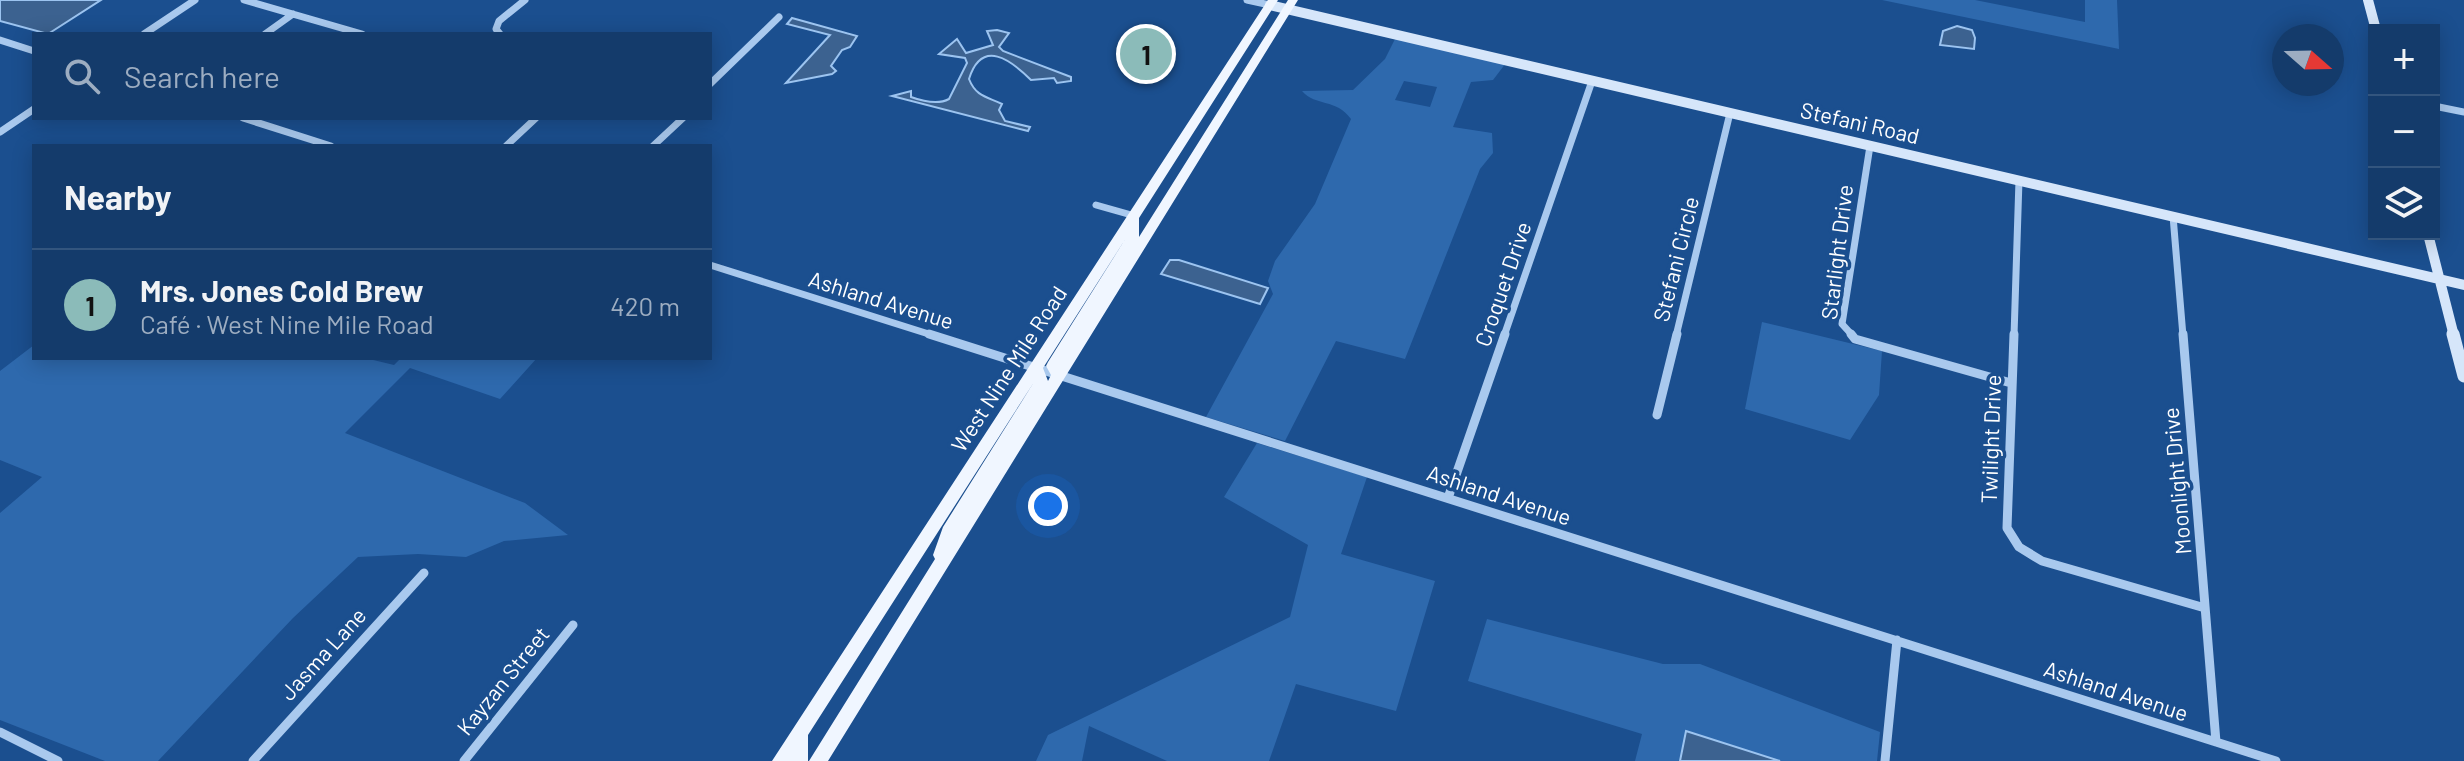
<!DOCTYPE html>
<meta charset="utf-8">
<style>
:root{--surface:#143b6b;--page:#214673;--text:#f1f3f6;--muted:#9dadc1;--line:#33557e;--accent:#8bbbb9}
body{margin:0;font-family:Barlow,sans-serif;background:var(--page);color:var(--text)}
.controls{position:absolute;right:24px;top:24px;display:grid;overflow:hidden;border-radius:0px;box-shadow:0 4px 20px #0003}
.controls button{width:72px;height:72px;display:grid;place-items:center;padding:0;border:0;border-bottom:2px solid var(--line);background:var(--surface);color:var(--text);font:40px sans-serif}
.compass{position:absolute;left:2272px;top:24px;width:72px;height:72px;border-radius:50%;background:var(--surface);box-shadow:0 4px 20px #0003;rotate:110deg}
.you{position:absolute;left:1048px;top:506px;width:28px;height:28px;margin:-20px;border:6px solid #fff;border-radius:50%;background:#1a73e8;box-shadow:0 0 0 12px #1a73e833}
.badge{display:grid;place-items:center;width:52px;height:52px;border-radius:50%;background:var(--accent);color:#111;font-size:26px;font-weight:700}
.pin{position:absolute;translate:-50% -50%;border:4px solid #fff;box-shadow:0 2px 8px #0006}
.list{margin:0;padding:0;list-style:none}
h2{display:flex;justify-content:space-between;align-items:center;height:104px;margin:0;padding:0 32px;font-size:34px}
h2 small{font-size:26px;font-weight:400;color:var(--muted)}
.list li{display:grid;grid-template-columns:52px 1fr auto;gap:24px;align-items:center;box-sizing:border-box;height:112px;padding:0 32px;border-top:2px solid var(--line)}
.list b{display:block;font-size:30px;white-space:nowrap}
.list p{margin:0;font-size:26px;white-space:nowrap;color:var(--muted)}
.list em{font-size:26px;font-style:normal;color:var(--muted)}
.icon{flex:none;width:44px;height:44px;fill:none;stroke:currentColor;stroke-width:2;stroke-linecap:round;stroke-linejoin:round}
.map{position:relative;flex:none;width:2464px;height:761px;overflow:hidden}
.search{position:absolute;background:var(--surface);box-shadow:0 4px 20px #0003;left:32px;top:32px;width:680px;height:88px;display:flex;align-items:center;gap:20px;box-sizing:border-box;padding:0 28px;border-radius:0px;color:var(--muted);font-size:30px}
.panel{position:absolute;background:var(--surface);box-shadow:0 4px 20px #0003;left:32px;top:144px;width:680px;height:216px;border-radius:0px}
.map>svg:first-child{display:block}
.green{fill:#2e69ad;fill-rule:evenodd}
.water{fill:#3c6290;stroke:#9cc4f0;stroke-width:2}
.lines{fill:none;stroke-linecap:round;stroke-linejoin:round}
.street-far1{stroke:#a9c9ee;stroke-width:7}
.street{stroke:#a9c9ee;stroke-width:9}
.secondary-far1{stroke:#d6e6fa;stroke-width:10}
.secondary{stroke:#d6e6fa;stroke-width:13}
.primary{fill:#f0f6ff;fill-rule:evenodd}
.labels{text-anchor:middle;stroke-width:7;stroke-linejoin:round;paint-order:stroke}
.street-label{font-size:22px;fill:#fff;stroke:#1b4f8f}
</style>
<div class="map">
<svg width="2464" height="761" viewBox="0 0 2464 761">
<rect width="100%" height="100%" fill="#1b4f8f"/>
<!-- green -->
<path class="green" d="M1882 0H1975L2085 22V0H2117L2119 49Z
M1396 37 1506 63 1493 80 1471 82 1453 127 1492 133 1493 153 1480 169 1405 359 1336 341 1285 441 1206 417 1273 294 1268 281 1275 261 1315 204 1351 119C1336 98 1316 107 1302 91L1353 90 1385 59ZM1404 81 1437 87 1430 107 1395 100Z
M1762 322 1882 351 1879 395 1850 440 1745 409Z
M34 345V358H365L394 365 401 358H537L500 399 410 368 345 433 525 503 568 535 504 541 466 557 418 554 358 557 293 618 158 761H105L0 720V513L42 477 0 460V371Z
M1257 443 1367 477 1341 554 1435 581 1396 711 1296 684 1269 761H1167L1089 726 1082 761H1036L1048 735 1290 617 1308 545 1224 497Z
M1487 619 1663 664H1700L1880 732 1877 761H1635L1642 734 1468 681Z"/>
<!-- water -->
<path class="water" d="M0 0H101L48 34 0 21Z
M792 18 857 36 850 47 842 50 831 66 836 71 832 74 786 83 830 35 787 24Z
M1957 26 1972 30 1975 38 1974 49 1940 45 1943 31Z
M997 30 1009 33 999 47 1003 51 1071 77V81L1057 83 1054 78 1031 80C1011 60 982 38 969 79 976 97 988 97 1002 104L999 110 1005 121 1030 127 1028 131 892 96 911 91V97C922 101 938 105 949 99L967 63 965 58 939 54 957 39 966 53 993 45 987 31Z
M1170 260H1179L1268 288 1260 304 1161 274Z
M1686 731 1780 761H1680Z"/>
<g class="lines">
<!-- street-far1 -->
<path class="street-far1" d="M244 0 362 34
M1247 0 1270 5
M144 34 195 0
M265 34 293 14
M500 34 496 29 499 21 525 0
M0 40 34 51
M710 84 779 17
M2434 106 2464 112
M243 118 331 146
M0 132 34 109
M506 146 536 118
M653 146 683 118
M1096 205 1135 216
M2173 216 2183 336
M710 265 935 336
M1504 336 1592 81
M1676 336 1730 113
M1853 336 1842 324 1870 146
M2014 336 2019 180"/>
<!-- street -->
<path class="street" d="M929 334 2276 761
M1851 334 1855 339 2011 383
M2014 334 2007 528 2019 547 2042 561 2205 608
M2183 334 2216 742
M1657 415 1677 334
M1448 498 1505 334
M0 732 58 761
M253 761 424 573
M464 761 573 625
M1885 761 1897 640"/>
<!-- secondary-far1 -->
<path class="secondary-far1" d="M2368 0 2376 30
M1270 5 2464 285
M2428 234 2454 336"/>
<!-- secondary -->
<path class="secondary" d="M2453 334 2464 376"/>
<!-- primary -->
<path class="primary" d="M1268 0H1278L1139 218V237L1288 0H1298L828 761H809L935 559 933 555 943 527 1034 382 808 735V761H772ZM1126 238 1048 362 1046 366 1051 375 1048 381 1043 368Z"/>
</g>
<g class="labels">
<!-- street labels -->
<g class="street-label">
<text transform="translate(1860 123) rotate(13)" y="8">Stefani Road</text>
<text transform="translate(1837 252) rotate(-83)" y="8">Starlight Drive</text>
<text transform="translate(1676 259) rotate(-76)" y="8">Stefani Circle</text>
<text transform="translate(1503 284) rotate(-71)" y="8">Croquet Drive</text>
<text transform="translate(881 300) rotate(17)" y="8">Ashland Avenue</text>
<text transform="translate(1009 369) rotate(-57)" y="8">West Nine Mile Road</text>
<text transform="translate(1991 439) rotate(-88)" y="8">Twilight Drive</text>
<text transform="translate(2177 481) rotate(-95)" y="8">Moonlight Drive</text>
<text transform="translate(1499 495) rotate(18)" y="8">Ashland Avenue</text>
<text transform="translate(323 654) rotate(-48)" y="8">Jasma Lane</text>
<text transform="translate(503 681) rotate(-51)" y="8">Kayzan Street</text>
<text transform="translate(2116 691) rotate(18)" y="8">Ashland Avenue</text>
</g>
</g>
</svg>
<div class="controls">
<button>+</button>
<button>−</button>
<button><svg class="icon" aria-label="layers" viewBox="0 0 24 24"><path d="M12 4l9 5-9 5-9-5zM3 14l9 5 9-5"/></svg></button>
</div>
<svg class="compass" viewBox="-18 -18 36 36"><path d="M0-13l5 13h-10z" fill="#e53935"/><path d="M0 13l5-13h-10z" fill="#9dadc1"/></svg>
<div class="you"></div>
<div class="pin badge" style="left:1146px;top:54px">1</div>
<div class="search"><svg class="icon" aria-label="search" viewBox="0 0 24 24"><circle cx="10" cy="10" r="6"/><path d="M15 15l6 6"/></svg>Search here</div>
<section class="panel">
<h2>Nearby<small></small></h2>
<ul class="list">
<li><span class="badge">1</span><div><b>Mrs. Jones Cold Brew</b><p>Café · West Nine Mile Road</p></div><em>420 m</em></li>
</ul>
</section>
</div>
